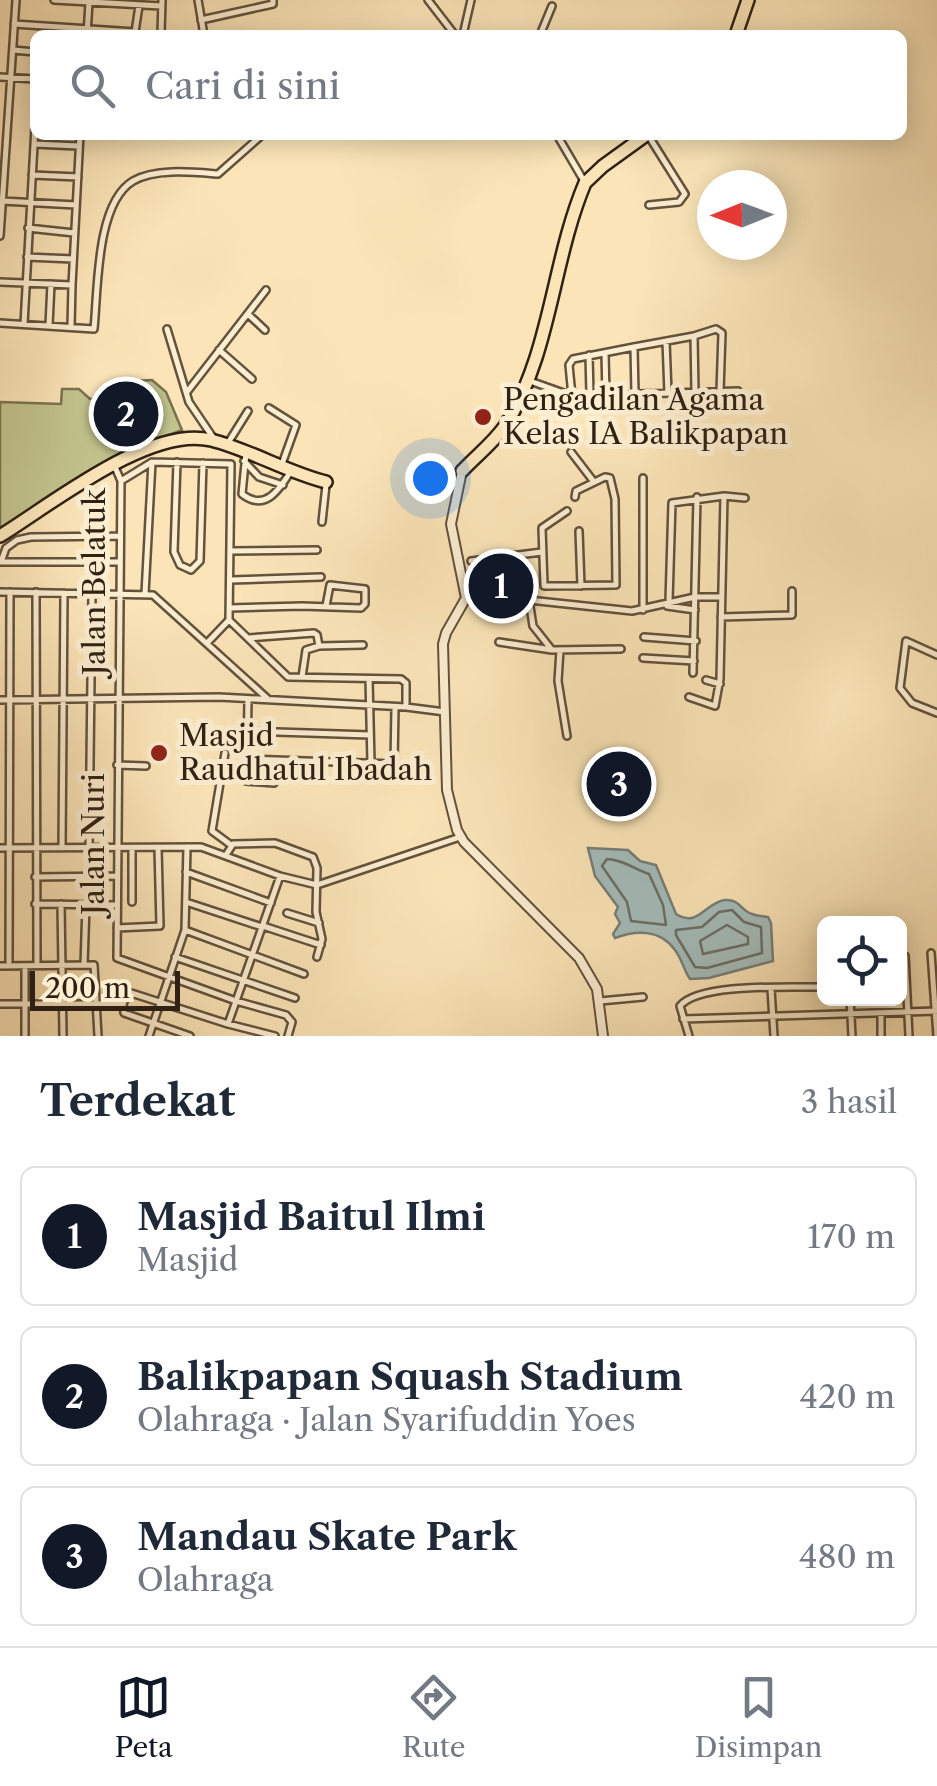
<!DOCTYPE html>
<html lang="id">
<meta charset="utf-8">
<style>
:root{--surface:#fff;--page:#f2f2f3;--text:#1f2937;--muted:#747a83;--line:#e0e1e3;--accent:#111827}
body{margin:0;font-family:"Libre Caslon Text",serif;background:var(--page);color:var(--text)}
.controls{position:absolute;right:30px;bottom:30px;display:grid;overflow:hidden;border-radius:15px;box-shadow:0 5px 25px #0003}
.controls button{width:90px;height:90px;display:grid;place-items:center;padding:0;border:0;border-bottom:2px solid var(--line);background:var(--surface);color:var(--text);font:50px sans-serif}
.compass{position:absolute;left:697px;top:170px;width:90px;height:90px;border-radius:50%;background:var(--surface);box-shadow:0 5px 25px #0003;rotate:269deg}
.scale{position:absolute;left:30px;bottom:25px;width:150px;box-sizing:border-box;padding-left:10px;border:5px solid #302114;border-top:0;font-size:28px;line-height:35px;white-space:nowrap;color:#302114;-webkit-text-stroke:8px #fceed1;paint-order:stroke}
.you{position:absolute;left:430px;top:478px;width:35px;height:35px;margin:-25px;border:8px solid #fff;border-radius:50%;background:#1a73e8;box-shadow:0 0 0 15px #1a73e833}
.badge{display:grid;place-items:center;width:65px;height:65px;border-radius:50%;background:var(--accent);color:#fff;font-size:32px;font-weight:700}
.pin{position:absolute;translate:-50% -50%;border:5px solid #fff;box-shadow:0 2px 10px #0006}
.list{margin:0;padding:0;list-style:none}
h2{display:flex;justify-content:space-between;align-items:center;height:130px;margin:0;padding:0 40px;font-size:42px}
h2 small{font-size:32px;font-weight:400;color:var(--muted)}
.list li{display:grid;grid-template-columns:65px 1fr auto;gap:30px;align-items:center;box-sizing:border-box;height:140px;margin:0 20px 20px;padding:0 20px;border:2px solid var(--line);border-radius:15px}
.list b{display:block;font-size:38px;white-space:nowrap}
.list p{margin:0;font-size:32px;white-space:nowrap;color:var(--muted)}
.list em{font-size:32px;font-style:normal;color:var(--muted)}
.icon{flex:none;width:55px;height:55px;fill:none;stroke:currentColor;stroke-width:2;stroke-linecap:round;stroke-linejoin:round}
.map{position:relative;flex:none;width:937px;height:1036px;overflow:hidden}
.search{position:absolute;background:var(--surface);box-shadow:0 5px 25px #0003;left:30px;right:30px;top:30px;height:110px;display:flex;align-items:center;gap:25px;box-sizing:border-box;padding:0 35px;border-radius:15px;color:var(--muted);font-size:38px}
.sheet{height:610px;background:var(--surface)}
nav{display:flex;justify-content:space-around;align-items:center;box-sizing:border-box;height:140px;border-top:2px solid var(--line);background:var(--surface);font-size:28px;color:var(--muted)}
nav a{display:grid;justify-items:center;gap:5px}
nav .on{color:var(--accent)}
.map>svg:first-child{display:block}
.green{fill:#c2c38d;stroke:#797250;stroke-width:2.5}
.water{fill:#a4bcba;stroke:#767e78;stroke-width:2.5}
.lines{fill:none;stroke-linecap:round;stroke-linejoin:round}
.shore{stroke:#6a6e67;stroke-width:2.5}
.minor-casing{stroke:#63523d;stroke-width:10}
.tertiary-casing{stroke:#63523d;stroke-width:12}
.trunk-casing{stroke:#302114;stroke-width:16}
.minor{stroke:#fceed1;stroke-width:5}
.tertiary{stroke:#fceed1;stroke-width:8}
.trunk{stroke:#fbe5b8;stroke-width:11}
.poi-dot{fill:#8f2418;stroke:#fceed1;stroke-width:4}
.labels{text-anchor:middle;stroke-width:10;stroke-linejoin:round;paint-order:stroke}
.poi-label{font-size:30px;fill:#302114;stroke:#fceed1;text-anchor:start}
.street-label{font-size:30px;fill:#302114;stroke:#fceed1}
</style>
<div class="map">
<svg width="937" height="1036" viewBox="0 0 937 1036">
<rect width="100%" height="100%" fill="#fbe5b8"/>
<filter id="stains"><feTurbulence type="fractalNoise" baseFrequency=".002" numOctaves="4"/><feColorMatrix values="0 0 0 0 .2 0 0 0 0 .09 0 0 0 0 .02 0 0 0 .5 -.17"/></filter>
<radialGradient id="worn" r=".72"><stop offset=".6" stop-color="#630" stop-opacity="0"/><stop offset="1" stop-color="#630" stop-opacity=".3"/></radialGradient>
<!-- green -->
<path class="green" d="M152 380 166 392 182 430 149 443 0 531V402L61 404 62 389H79L90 399 115 398V382Z"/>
<!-- water -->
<path class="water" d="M588 848 628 850 640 861 656 865 676 914C699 928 704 903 725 900 740 899 740 910 752 914 757 916 763 916 768 917L771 923 773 961 709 978 690 979C684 971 682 959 675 950 660 929 636 930 615 938L613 934 620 923 615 914 618 907 595 876Z"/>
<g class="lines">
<!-- shore -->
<path class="shore" d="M607 859C624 860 634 869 649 874L663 905 666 925 631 921 627 902 602 866Z
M732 910 744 922 761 927 762 953 707 968 695 967 676 935V930L702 927 719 912Z
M727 925 748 937V944L703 954 700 941Z"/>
<defs>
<path id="minor" d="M54 0 161 6
M198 0 204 35
M428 0 455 35
M201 20 273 4V0
M14 24 135 32 139 6
M161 34 162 0
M87 35 89 2
M463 35 471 0
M540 35 552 6
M13 50 35 52
M0 77 35 79
M557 135 584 181
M648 135 685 194 679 202 649 205
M34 144 79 146
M32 175 78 177
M2 201 76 205
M28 228 74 233
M0 236 16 0
M27 257 73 259
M0 282 72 285 80 135
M249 315 265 330
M0 323 94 329C98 289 96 203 133 181 155 168 193 172 218 174L262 135
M24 324 35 127
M49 325 51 284
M71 327 72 285
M167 329 189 402 214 439
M694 336 716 329 722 333 720 391
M666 341 668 393
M634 347 694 336 695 392
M219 350 252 379
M605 353 606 395
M589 355 590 395
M530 381 572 396 738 391
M187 392 266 290
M572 396 569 365 573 359 634 347 635 394
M269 408 296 425 282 464
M228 443 248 411
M571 452 594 482
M246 453 242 494C265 512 279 490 291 471
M244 461 259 477 283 485
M177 462 174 552 180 565 191 570 200 561 203 463
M115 467 121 481 117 958 236 1001 286 1015 292 1022 288 1036
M643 478V610
M121 481 152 462 231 464 229 620 208 642
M567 511 542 528 544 586 616 585 615 499 610 478 605 477 576 491 575 497
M322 522 326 485
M579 531 581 586
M231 551 317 550
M471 561 542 552
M0 562H119
M1 562 6 548 17 540 31 537 119 536
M231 580 321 577
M0 592 153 595 268 699
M36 592 37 962
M145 594 152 462
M467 598 529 600 632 611 695 597H721
M529 600 533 626 552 650 621 649
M669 601 672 503 724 496
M667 606 695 610
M230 608 302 606 361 608 365 604V589L330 585 326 606
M721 617 792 615V591
M229 620 288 677 401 679 406 683V707
M644 637 696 641
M248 638 314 633 317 635 319 646
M499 642 552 650
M560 650 558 681 567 736
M937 655 906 641 900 688 912 703 937 713
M643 658 694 661
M693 673 697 497
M302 677 306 650 319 646 363 645
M369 679 371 763
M706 680 720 684
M689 697 715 706 720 679 724 496 745 498
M248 699 247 759 394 764 395 707
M0 700 219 697 406 707 445 712
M248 731 370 735
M225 753 212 831 231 845
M247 759 246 781 274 783
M117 765 146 766
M0 848 201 847 280 876 317 885 460 837
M62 848 64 593
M89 848 92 593
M132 848V902
M226 855 233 844 275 843 313 857 317 868 316 912 322 939 317 957
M186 872 271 903
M35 877 116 876
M186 902 262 927
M35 904 115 905
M61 904 63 1036
M287 913 319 923
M263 926 321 945
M117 928 160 926 158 848
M185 930 304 974
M931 953 937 1036
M905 956 909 1036
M175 957 295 998
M9 962 10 592
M84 965 86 905
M0 966 94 965 98 1036
M25 967V1036
M771 989 774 1036
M850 998 852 1036
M600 1001 643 997
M0 1004H123
M881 1014V1036
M683 1019 937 1011
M228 1024 280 876
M149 1036 185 930 187 847
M190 1036 124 1013 123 1004 128 992 228 1024 275 1036
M689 1036 680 1006C700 982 793 988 824 987"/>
<path id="tertiary" d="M462 471 451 524 466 598 446 633 443 644 447 790 457 830 464 842 579 958 597 989 603 1036"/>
<path id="trunk" d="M736 35 748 0
M462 471C476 456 493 443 505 426 551 354 552 261 585 183L603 166 646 135
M0 536C52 504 150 425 211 440 251 450 286 472 326 482"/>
</defs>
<!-- minor casing -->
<use href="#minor" class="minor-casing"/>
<!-- tertiary casing -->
<use href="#tertiary" class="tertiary-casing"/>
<!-- trunk casing -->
<use href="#trunk" class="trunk-casing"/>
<!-- minor -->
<use href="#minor" class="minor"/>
<!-- tertiary -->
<use href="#tertiary" class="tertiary"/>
<!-- trunk -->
<use href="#trunk" class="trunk"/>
</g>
<!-- markers -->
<g class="poi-dot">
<circle cx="483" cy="417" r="10"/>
<circle cx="159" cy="753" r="10"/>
</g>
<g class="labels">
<!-- poi labels -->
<g class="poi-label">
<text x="503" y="410">Pengadilan Agama<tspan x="503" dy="34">Kelas IA Balikpapan</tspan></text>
<text x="179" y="746">Masjid<tspan x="179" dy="34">Raudhatul Ibadah</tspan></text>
</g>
<!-- street labels -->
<g class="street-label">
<text transform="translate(95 582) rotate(-90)" y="10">Jalan Belatuk</text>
<text transform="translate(94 844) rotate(-90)" y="10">Jalan Nuri</text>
</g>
</g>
<rect width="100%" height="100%" filter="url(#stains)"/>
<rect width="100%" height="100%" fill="url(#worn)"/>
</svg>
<div class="controls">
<button><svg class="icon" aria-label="locate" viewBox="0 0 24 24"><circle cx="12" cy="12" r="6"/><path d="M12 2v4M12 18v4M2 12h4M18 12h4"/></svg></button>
</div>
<svg class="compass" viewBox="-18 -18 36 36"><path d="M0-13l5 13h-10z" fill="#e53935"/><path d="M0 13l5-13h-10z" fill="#747a83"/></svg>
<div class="scale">200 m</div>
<div class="you"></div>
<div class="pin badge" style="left:501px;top:586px">1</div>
<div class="pin badge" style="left:126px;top:414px">2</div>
<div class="pin badge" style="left:619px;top:784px">3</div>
<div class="search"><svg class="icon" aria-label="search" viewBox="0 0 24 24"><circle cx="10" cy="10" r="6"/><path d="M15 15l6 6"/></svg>Cari di sini</div>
</div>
<section class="sheet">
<h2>Terdekat<small>3 hasil</small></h2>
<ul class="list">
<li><span class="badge">1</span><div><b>Masjid Baitul Ilmi</b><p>Masjid</p></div><em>170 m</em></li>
<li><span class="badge">2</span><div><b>Balikpapan Squash Stadium</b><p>Olahraga · Jalan Syarifuddin Yoes</p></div><em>420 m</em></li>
<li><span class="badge">3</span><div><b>Mandau Skate Park</b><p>Olahraga</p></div><em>480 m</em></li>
</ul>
</section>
<nav>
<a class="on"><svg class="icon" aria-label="map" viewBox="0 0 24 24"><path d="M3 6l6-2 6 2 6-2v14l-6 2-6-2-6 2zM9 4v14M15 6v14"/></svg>Peta</a>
<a><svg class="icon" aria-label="directions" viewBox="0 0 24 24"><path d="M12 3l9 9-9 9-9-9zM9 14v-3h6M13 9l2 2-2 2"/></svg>Rute</a>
<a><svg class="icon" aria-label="saved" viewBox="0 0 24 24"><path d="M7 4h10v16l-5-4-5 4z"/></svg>Disimpan</a>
</nav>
